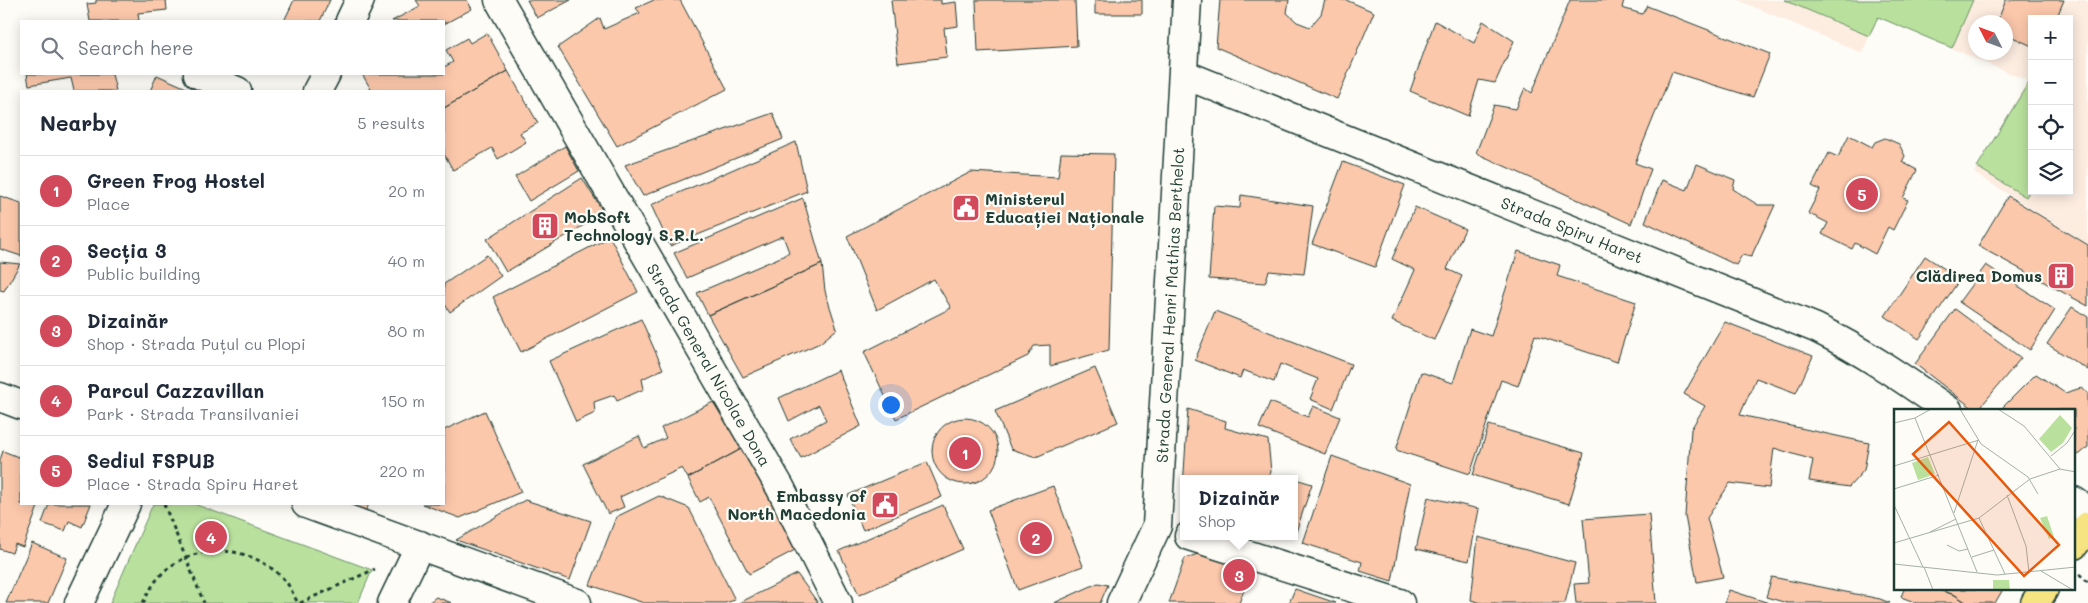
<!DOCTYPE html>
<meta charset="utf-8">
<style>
:root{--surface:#fff;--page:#f6f6f7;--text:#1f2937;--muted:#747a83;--line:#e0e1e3;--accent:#d1495b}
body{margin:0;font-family:Mali,sans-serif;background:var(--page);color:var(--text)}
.controls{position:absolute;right:15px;top:15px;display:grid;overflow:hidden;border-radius:0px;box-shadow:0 2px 12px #0003}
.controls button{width:45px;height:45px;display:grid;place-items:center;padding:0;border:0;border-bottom:1px solid var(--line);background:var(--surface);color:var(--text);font:25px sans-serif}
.compass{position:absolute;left:1968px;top:15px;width:45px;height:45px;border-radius:50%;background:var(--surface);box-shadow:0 2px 12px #0003;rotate:312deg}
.you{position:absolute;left:890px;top:404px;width:18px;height:18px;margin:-12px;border:4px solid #fff;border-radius:50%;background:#1a73e8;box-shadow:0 0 0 8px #1a73e833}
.badge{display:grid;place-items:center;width:32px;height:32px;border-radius:50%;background:var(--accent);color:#fff;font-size:16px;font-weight:700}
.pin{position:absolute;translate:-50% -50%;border:2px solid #fff;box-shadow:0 1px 5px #0006}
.popup{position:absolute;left:1180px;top:475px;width:118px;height:65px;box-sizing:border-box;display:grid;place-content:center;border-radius:0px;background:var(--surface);filter:drop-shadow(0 1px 4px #0005);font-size:16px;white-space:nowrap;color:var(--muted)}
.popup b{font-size:19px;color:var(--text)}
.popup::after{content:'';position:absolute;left:50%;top:100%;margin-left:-10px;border:10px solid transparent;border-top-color:var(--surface)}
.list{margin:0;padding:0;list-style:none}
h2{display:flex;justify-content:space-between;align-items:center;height:65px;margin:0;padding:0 20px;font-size:21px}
h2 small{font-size:16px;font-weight:400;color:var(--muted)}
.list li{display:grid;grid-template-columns:32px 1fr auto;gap:15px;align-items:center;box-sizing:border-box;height:70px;padding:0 20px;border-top:1px solid var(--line)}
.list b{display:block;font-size:19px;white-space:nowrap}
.list p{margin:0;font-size:16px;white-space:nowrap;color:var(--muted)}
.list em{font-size:16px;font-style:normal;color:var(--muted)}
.icon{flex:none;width:28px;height:28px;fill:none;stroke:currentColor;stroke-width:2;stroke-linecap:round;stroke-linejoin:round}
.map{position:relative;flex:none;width:2088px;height:603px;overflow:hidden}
.search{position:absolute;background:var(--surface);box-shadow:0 2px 12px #0003;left:20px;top:20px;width:425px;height:55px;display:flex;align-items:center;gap:12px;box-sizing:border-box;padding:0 18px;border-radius:0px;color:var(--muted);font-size:19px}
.panel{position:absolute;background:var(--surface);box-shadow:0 2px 12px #0003;left:20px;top:90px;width:425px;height:415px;border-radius:0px}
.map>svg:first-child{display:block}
.built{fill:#fdece0;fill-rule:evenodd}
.green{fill:#b9e19d;stroke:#6c8f68}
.building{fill:#fcc8ac;stroke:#1f3d34}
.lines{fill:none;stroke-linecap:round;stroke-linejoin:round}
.minor-casing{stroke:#1f3d34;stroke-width:31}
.major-casing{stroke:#1f3d34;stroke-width:31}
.path{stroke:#1f3d34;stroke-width:3;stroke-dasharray:4 4;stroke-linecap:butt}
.minor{stroke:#fdfcf7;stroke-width:28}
.major{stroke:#f6e381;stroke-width:28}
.labels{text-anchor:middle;stroke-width:4.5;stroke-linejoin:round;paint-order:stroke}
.poi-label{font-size:16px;font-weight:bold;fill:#1f3d34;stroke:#fdfcf7;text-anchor:start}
.street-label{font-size:16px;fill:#1f3d34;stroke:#fdfcf7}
.inset-road{fill:none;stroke:#a4b0a9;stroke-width:1}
.view{fill:#e8590c;fill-opacity:0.15;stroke:#e8590c;stroke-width:2.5}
.inset-edge{fill:none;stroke:#1f3d34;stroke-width:2.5}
</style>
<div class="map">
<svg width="2088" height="603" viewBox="0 0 2088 603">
<rect width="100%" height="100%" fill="#fdfcf7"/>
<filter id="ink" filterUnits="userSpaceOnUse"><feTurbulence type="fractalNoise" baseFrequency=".02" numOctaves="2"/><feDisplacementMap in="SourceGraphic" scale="10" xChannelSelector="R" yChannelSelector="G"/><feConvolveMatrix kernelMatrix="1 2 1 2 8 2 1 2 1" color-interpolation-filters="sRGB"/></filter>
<g filter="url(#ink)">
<!-- built -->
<path class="built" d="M1738 0H2084L2088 2V244L1974 173 2028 81 1878 17 1862 53ZM2032 19H2069V191H2032ZM1976 22H2006V52H1976Z"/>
<!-- green -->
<path class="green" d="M1784 0H1973L1952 48 1878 17 1869 36Z
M2032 77V187L2026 197 1977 167Z
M153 504H194L372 570 358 603H110Z"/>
<!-- building -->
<path class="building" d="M96 0H166L167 10 138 13 139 21H90L87 4 96 3Z
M294 0H330L320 21H284Z
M416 0H467L472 9 444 24V21H392L420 6Z
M527 0H571L537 18Z
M654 0H680L727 89 617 146 558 47 600 18 604 29 640 13 636 8Z
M891 0H941V4L956 2 958 26 944 28 947 57 898 63Z
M976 0H1075L1077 46 978 52Z
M1095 0H1142V14H1095Z
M1220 0H1289L1287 13 1297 22 1310 27 1321 14 1325 0H1346L1374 12 1337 99 1216 47Z
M1570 0H1624L1622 8 1642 14 1647 6 1770 54 1753 97 1672 72 1635 163 1651 169 1631 224 1476 153 1494 105 1516 109 1525 88 1532 93Z
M2006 0H2064L2056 19H2032V46L2006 34V22H1997Z
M1435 21 1474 43 1483 21 1514 41 1495 83 1479 80 1468 116 1410 91Z
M487 33 508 71 444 108V91H372L362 74H444V67L453 62 446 50 467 38 470 43Z
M508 71 538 123 520 133 526 142 498 159 492 148 453 170 444 154V108Z
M27 74H112L116 91H74L71 78 29 85Z
M157 75 193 91H150Z
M773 113 783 139 643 196 625 165Z
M1849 135 1872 147 1875 142 1885 138 1899 144 1905 156 1902 162 1917 170 1903 198 1908 200 1893 230 1888 227 1875 254 1855 243 1852 249 1822 234 1828 223 1808 213 1820 190 1812 186 1829 153 1838 157Z
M796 142 807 191 670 246 651 205Z
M565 146 579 171 529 201 515 177Z
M1061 153 1114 154 1109 350 1050 366V345L1034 346 1028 356 896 419 864 352 951 308 934 279 877 310 847 236 971 172 1058 177Z
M1343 162 1405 185 1375 267 1312 244Z
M1697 164 1735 180 1733 189 1758 205H1775L1751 257 1742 255 1736 265 1645 222 1662 180 1687 190Z
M582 178 604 213 506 272 487 239Z
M1241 195 1313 206 1304 274 1269 271 1265 283 1209 279 1214 206 1240 208Z
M0 196 21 203V256L0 249Z
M2008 196 2088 245V306L1978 246Z
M803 198 822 264 708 315 697 293 783 256 789 252 783 236 687 278 674 253Z
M1415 207 1465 229 1447 269 1462 276 1434 340 1392 321 1415 270 1392 259Z
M610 237 638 292 521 352 493 297Z
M1518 251 1560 265 1557 276 1636 302 1617 362 1535 335 1518 386 1501 380 1470 474 1396 450 1421 372 1453 383 1470 329 1491 336Z
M487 255 501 276 450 312 444 303V284Z
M1925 256 1960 279 1919 339 1885 316Z
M0 262 20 264 4 291 0 290Z
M822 264 825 291 837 329 820 343 743 377 708 315Z
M1986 265 2055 310 2030 350 1959 302Z
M2072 307 2088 317V370L2047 344Z
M1955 309 2021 358 1978 410H1975L1915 364Z
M1215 311 1351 364 1333 409 1310 399 1318 379 1280 364 1274 382 1243 370 1240 378 1195 360Z
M641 319 663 369 642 379 644 389 617 401 614 395 594 402 595 413 576 422 549 361Z
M1725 322 1813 356 1796 393 1756 378 1740 415 1869 443 1864 470 1849 487 1809 481 1813 460 1774 448 1769 488 1730 483 1707 518 1723 577 1697 582 1685 516 1691 429 1705 406 1684 394Z
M1095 368 1118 422 1036 457 1011 449 995 411Z
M838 370 861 426 801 458 790 439 826 420 819 405 789 421 779 398Z
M2036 374 2065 393 2081 388 2088 393V447L2080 454 2074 456V410H2000Z
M713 402 743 448 688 478 682 468 620 497 624 507 608 514 583 464 639 436 644 448 666 438 661 428Z
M1270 402 1308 417 1313 406 1340 417 1325 454 1259 428Z
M1188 409 1226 421 1225 428 1268 440 1271 472 1268 479H1184V508L1182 504Z
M485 411 521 492 460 518 422 504H444V430Z
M932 451a33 33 0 1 1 66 0a33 33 0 1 1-66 0Z
M1489 425 1584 453 1569 504 1473 475Z
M743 448 797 549 749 574 709 497 700 502 688 478Z
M3 451 21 458V504H39L23 547 15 544 12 553 0 549V460Z
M1332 456 1410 484 1392 581 1360 571 1362 562 1303 543Z
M927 462 942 497 863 530 848 495Z
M1286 476 1312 484 1295 535 1294 479H1285Z
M1053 486 1083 566 1018 590 988 510Z
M659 496 689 508 735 600 725 603H644L590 585 616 517Z
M1428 497 1479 509 1469 561 1416 549Z
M525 500 591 521 570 580 456 540Z
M49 504H91L82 527 69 521 65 531 42 523Z
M348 504H369L366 511Z
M943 505 963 549 859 595 839 551Z
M1649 514 1656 603H1576L1574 584 1589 583 1583 519Z
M1478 537 1575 563 1565 603H1482L1471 600Z
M32 543 67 558 48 603H6Z
M1205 552 1252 570 1239 603H1169L1185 558Z
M797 574 818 603H739Z
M1772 577 1880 599 1890 603H1787L1766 597Z
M1098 583 1108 585 1100 603H1054Z
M1295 589 1336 603H1289Z
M1904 589H1936L1955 595 1967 603H1917L1901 597Z
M1936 589H1998L2002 591 1995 603H1967L1955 595Z
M1729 590 1769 603H1725Z
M436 597 452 603H428Z"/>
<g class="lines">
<defs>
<path id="minor" d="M499 0 780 487 838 603
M350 21 360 0
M198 74 237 91
M1183 74 1816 328C1863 351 1905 380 1948 410
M317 91 326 74
M0 397 21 405
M2074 501 2088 511
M306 504 577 603
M1189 536 1400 603
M79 603 126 504
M392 603 420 545
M1121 603 1157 526 1187 0"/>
<path id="major" d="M2074 545 2088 526
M2035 603 2044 589"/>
</defs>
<!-- minor casing -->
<use href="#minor" class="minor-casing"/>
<!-- major casing -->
<use href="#major" class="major-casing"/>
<!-- path -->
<path class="path" d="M164 504 204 603
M2079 574 2088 582
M143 603C149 591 156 578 167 569 204 540 257 547 287 583 291 589 294 596 298 603
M300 603 375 569"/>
<!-- minor -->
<use href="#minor" class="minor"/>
<!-- major -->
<use href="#major" class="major"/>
</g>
</g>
<!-- icons -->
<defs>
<symbol id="civic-square" viewBox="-11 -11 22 22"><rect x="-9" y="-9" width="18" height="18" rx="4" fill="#d1495b" stroke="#fdfcf7"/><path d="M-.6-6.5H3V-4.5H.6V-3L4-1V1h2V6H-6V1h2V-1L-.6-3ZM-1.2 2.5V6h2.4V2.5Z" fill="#fff"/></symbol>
<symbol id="building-square" viewBox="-11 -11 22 22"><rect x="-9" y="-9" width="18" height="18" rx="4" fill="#d1495b" stroke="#fdfcf7"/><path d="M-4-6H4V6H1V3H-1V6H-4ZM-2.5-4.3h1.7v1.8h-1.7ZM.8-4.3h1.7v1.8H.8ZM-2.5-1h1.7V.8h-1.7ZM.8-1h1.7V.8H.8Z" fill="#fff"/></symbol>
</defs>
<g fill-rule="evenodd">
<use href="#civic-square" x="950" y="192" width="32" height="32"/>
<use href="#building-square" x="529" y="210" width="32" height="32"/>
<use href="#building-square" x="2045" y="260" width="32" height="32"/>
<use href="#civic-square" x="869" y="489" width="32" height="32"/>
</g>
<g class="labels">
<!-- poi labels -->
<g class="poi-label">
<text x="985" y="205">Ministerul<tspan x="985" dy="18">Educației Naționale</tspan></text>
<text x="564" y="223">MobSoft<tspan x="564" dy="18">Technology S.R.L.</tspan></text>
<text x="2042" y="282" text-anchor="end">Clădirea Domus</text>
<text x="866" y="502" text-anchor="end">Embassy of<tspan x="866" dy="18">North Macedonia</tspan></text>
</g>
<!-- street labels -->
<g class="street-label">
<text transform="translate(1572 230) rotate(22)" y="6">Strada Spiru Haret</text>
<text transform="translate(1170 305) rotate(-87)" y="6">Strada General Henri Mathias Berthelot</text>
<text transform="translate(709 365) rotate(60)" y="6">Strada General Nicolae Dona</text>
</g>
</g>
<!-- overview -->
<g transform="translate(1894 409)">
<rect width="181" height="181" fill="#fdfcf7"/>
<path d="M166 6 178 19 169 34 157 43 145 30ZM34 48 41 65 24 71 18 54ZM153 107 160 128 155 130 146 109ZM99 171H115L116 181H99Z" fill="#b9e19d"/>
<path class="inset-road" d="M66 0 87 35 134 68 144 85M104 0 130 17 166 60M21 9 83 163M0 14 21 9 37 0M157 47 173 34 182 20M0 57 85 31M0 80 45 66M113 86 132 137 135 163M0 96 29 158M60 104 84 31M85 109 111 165M36 123 62 110M0 134 85 109 136 70 166 60 182 63M53 136 65 142 74 140M78 148 100 141M0 155 103 166 182 158M30 158 39 181M147 162 179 181"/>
<path class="view" d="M55 13 165 136 130 167 19 45Z"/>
<rect width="181" height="181" class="inset-edge"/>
</g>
</svg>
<div class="controls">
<button>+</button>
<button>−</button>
<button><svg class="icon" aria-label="locate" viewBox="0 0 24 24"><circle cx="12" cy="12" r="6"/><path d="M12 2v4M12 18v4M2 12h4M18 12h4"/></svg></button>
<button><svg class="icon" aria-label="layers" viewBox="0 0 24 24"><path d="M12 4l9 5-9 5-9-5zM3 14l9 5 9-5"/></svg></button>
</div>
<svg class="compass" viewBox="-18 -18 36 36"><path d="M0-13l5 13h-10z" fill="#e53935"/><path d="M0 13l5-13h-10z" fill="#747a83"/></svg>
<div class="you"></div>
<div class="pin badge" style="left:965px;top:453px">1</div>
<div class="pin badge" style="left:1036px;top:538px">2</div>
<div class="pin badge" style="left:1239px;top:575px">3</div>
<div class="popup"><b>Dizainăr</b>Shop</div>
<div class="pin badge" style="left:211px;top:537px">4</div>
<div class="pin badge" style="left:1862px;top:194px">5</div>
<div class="search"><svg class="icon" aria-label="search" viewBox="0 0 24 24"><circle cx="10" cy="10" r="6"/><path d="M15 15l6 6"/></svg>Search here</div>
<section class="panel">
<h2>Nearby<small>5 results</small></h2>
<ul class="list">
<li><span class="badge">1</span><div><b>Green Frog Hostel</b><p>Place</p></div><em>20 m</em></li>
<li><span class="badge">2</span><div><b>Secția 3</b><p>Public building</p></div><em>40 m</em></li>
<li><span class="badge">3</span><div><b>Dizainăr</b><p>Shop · Strada Puțul cu Plopi</p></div><em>80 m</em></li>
<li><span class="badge">4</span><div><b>Parcul Cazzavillan</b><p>Park · Strada Transilvaniei</p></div><em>150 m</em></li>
<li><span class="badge">5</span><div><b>Sediul FSPUB</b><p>Place · Strada Spiru Haret</p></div><em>220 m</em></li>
</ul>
</section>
</div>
